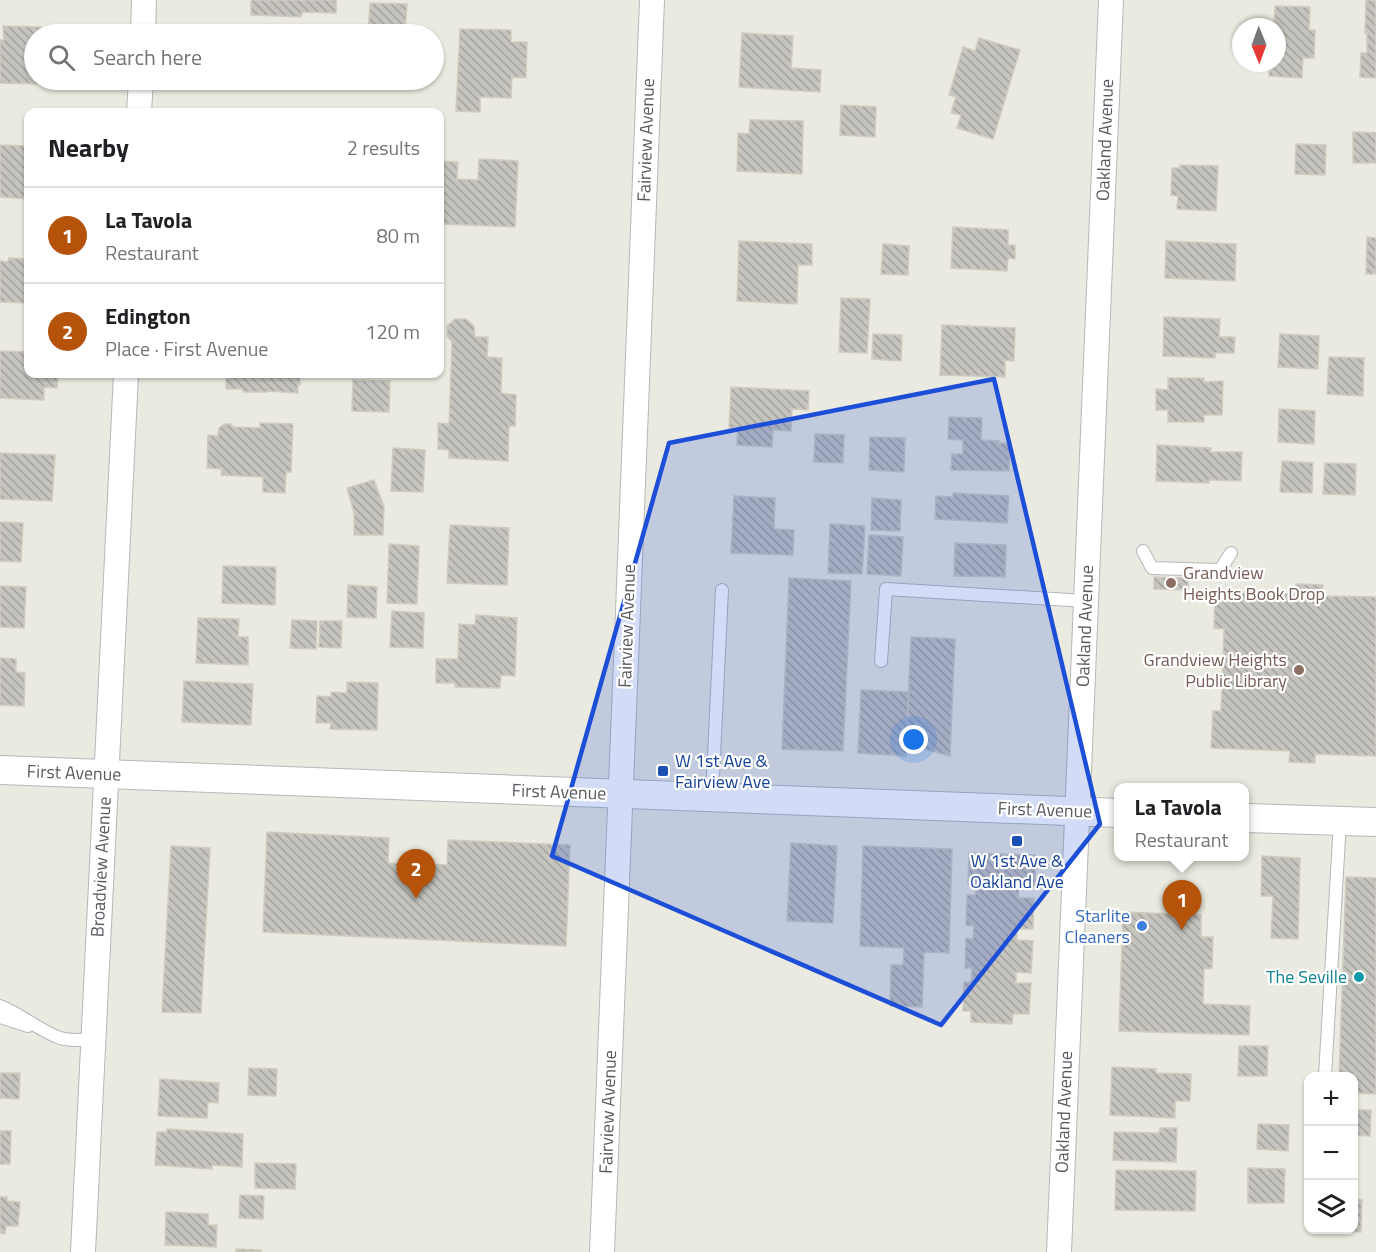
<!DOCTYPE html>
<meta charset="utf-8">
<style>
:root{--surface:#fff;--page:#f2f2f2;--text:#202124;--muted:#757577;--line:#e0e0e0;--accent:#b45309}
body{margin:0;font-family:"Titillium Web",sans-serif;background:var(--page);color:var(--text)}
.controls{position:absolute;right:18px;bottom:18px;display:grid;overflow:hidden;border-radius:12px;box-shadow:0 2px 4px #0004}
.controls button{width:54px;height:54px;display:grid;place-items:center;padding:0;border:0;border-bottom:2px solid var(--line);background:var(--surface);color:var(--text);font:30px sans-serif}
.compass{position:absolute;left:1232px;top:18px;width:54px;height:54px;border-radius:50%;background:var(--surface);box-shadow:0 2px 4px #0004;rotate:179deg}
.you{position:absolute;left:914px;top:740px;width:21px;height:21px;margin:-15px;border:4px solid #fff;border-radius:50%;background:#1a73e8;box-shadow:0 0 0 9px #1a73e833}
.badge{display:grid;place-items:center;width:39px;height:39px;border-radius:50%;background:var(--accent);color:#fff;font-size:20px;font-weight:700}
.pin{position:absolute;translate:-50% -50px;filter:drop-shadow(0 2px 3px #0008)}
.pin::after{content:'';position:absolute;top:32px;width:21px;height:18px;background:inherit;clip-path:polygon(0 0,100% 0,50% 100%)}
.popup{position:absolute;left:1114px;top:783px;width:135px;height:78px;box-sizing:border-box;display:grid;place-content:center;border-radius:12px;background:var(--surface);filter:drop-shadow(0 2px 4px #0005);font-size:20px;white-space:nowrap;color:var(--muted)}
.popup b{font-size:22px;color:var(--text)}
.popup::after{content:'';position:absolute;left:50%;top:100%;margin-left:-12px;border:12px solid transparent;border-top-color:var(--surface)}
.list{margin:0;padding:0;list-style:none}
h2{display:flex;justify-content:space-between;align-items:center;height:78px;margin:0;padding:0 24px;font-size:26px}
h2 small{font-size:20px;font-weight:400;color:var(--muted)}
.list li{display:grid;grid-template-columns:39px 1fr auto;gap:18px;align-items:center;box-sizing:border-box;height:96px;padding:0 24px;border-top:2px solid var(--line)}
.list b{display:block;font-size:22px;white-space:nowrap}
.list p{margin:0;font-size:20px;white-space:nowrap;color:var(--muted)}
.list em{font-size:20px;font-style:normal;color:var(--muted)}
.icon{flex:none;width:33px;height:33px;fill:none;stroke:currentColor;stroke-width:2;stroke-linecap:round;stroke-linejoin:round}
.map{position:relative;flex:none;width:1376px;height:1252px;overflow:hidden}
.search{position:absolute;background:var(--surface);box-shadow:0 2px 4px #0004;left:24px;top:24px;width:420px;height:66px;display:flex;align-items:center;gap:15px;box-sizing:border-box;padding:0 21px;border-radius:33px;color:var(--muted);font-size:22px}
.panel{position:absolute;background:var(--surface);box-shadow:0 2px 4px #0004;left:24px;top:108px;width:420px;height:270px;border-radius:12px}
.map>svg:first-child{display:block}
.building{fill:url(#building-back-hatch);stroke:#cfccbf;stroke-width:1.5}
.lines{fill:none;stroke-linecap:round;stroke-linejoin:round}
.service-casing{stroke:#b6b7bc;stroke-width:14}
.minor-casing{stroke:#b6b7bc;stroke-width:26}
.tertiary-casing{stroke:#b6b7bc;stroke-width:30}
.service{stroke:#fff;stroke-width:12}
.minor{stroke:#fff;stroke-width:24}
.tertiary{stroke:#fff;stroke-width:28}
.marked{fill:#1d4ed8;fill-opacity:0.2;stroke:#1d4ed8;stroke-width:4.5;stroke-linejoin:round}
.education-dot{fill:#8d6e63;stroke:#fff;stroke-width:2}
.transit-dot{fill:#1a4fb4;stroke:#fff;stroke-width:2}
.shop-dot{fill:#3f7fe0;stroke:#fff;stroke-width:2}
.culture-dot{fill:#0f9aa8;stroke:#fff;stroke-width:2}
.labels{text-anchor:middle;stroke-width:4.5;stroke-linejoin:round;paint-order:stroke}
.street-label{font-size:18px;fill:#595b60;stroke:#fff}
.education-label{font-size:18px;fill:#785e54;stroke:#fff;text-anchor:start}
.transit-label{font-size:18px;fill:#164399;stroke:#fff;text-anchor:start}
.shop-label{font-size:18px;fill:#366cbe;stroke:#fff;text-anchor:end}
.culture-label{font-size:18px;fill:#0d838f;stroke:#fff;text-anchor:end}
</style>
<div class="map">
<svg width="1376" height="1252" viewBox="0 0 1376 1252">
<defs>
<pattern id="building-back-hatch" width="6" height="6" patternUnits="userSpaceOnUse" patternTransform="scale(1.5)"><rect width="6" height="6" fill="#c6c4be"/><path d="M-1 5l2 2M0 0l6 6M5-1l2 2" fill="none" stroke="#a4a29e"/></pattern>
</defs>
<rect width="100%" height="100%" fill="#ebeae0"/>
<!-- building -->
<path class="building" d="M251 0H336V13L302 12 301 17 251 15Z
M1366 0H1376V78L1360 77 1361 53H1367V33H1365Z
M370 3 407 4 405 34H368Z
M1275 6 1310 7 1309 30H1315L1314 58H1303L1302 78 1269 76V63H1277V27H1274Z
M3 26 41 27 40 34H34V80H37V84L0 83V40H4Z
M460 29 511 30V42H527L526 78 512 77 511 98 480 97V112L456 111Z
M742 33 793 36 791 68 821 70 820 92 739 87Z
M979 38 1020 50 993 139 957 128 961 115 951 113 956 97 949 95 963 47 975 51Z
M247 80H309L308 86 247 83Z
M841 105 876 107 875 137 840 135Z
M750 120 803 121 802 174 737 171 738 133 749 134Z
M1353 132 1376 133V163H1353Z
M1296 144 1326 145 1325 175 1295 174Z
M0 145 28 146V199L0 197Z
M479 159 518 161 515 227 440 224V161L458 162 457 179 478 180Z
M1180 165 1218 166 1216 211 1177 209 1178 196 1171 195 1172 168H1180Z
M953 227 1008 230V245H1015V259L1008 258 1007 271 951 268Z
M1367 237 1376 238V274H1366Z
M739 241 812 244V265H798L797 304 737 301Z
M1166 241 1236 244 1235 281 1165 278Z
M883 244 909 246 908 275 881 274Z
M9 258 26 259V263H28V303L0 302V261L8 262Z
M841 298 870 299 867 353 839 352Z
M1164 317 1220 319 1219 337H1235L1234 353H1215V358L1163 356Z
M455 319H466L474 326 475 337H488L487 357 502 358 501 393 516 395 515 426H509L508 461 449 458V450L438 449V423L449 424 452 342 447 336V326Z
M942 325 1015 328 1014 361 1005 360V377L940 375Z
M873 334 902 335 901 361 872 359Z
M1280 334 1319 336 1318 369 1278 367Z
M0 351 28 352V374H58L57 388 44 387V400L0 398Z
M1329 357 1364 358 1363 396 1327 394Z
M226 374H314L310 377 300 376V385H298V393L268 391V392H243V389H226Z
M1168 378H1204V382L1223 381 1222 415H1204V422H1168V410H1156V389L1168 390Z
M353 380 390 381 389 412 352 411Z
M731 387 809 391 808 410 792 409 791 431 773 430 772 447 737 445 738 428H729Z
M1279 409 1315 411 1314 444 1278 442Z
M949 417 982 418 981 440 999 441V443H1010L1009 471 951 470 952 454H963V440L948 439Z
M260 423 293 424 291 472H286L285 493 263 492V477L221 475 222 469 207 468 208 435 218 436 219 428 225 424H230L234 427 260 428Z
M815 434 844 435 843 463 814 462Z
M870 437 905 438 904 472 869 470Z
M1157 445 1211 448 1210 452H1242L1241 481 1209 480V483L1156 481Z
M393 448 425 450 423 492 391 491Z
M0 453 55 455 52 501 0 499Z
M1282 461 1313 463 1312 493 1280 492Z
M1325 463 1356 464 1355 495 1323 494Z
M374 480 384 507 383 535H354V513L347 488Z
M953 493 1009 496 1007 523 935 519 936 496 953 497Z
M734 496 775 498 774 529 794 530 793 555 731 553Z
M872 498 901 500 900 531 871 530Z
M0 522 23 523 21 562 0 561Z
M830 524 865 526 862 574 828 573Z
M450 525 509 528 507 585 447 583Z
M869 535 903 537 901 576 867 574Z
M955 543 1006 545 1005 577 954 576Z
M389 544 419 546 417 604 387 603Z
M223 566 276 567 275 605 222 603Z
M1154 577 1188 578V590L1154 589Z
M789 578 851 581 843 751 782 749Z
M1296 584 1323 585V596L1376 597V756L1315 754V763L1289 762 1290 751 1211 748 1213 711H1221L1224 629 1214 628 1215 591 1295 594Z
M348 585 377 587 376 618 347 617Z
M0 586 26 587 24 628 0 627Z
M392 611 424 613 423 648 390 647Z
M476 615 517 618 515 676 501 675 500 688 455 687V683H436V659H458L459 624 475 625Z
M198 618 239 619 238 637H248V665L196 663Z
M292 620 317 621 316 649 290 648Z
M320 621H342L341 648 319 647Z
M911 637 955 639 950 756 917 747 906 750Z
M0 658 16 659V672L25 673 24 706 0 705Z
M184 681 253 684 251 725 182 722Z
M347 682 378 683 377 730 330 729 331 723H316L317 696 331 697V692L347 693Z
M861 690 909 692 906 756 858 753Z
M267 832 389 838 388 863 447 865 448 840 570 845 566 946 263 932Z
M791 843 837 846 833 923 787 921Z
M171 846 210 848 201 1013 162 1012Z
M863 846 952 849 949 953 924 952 922 1007 890 1006 891 965H903L904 948 860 946Z
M969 853 1036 855 1035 887 1019 886 1018 898H1034L1033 929H1017V940L1033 941 1031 973 1016 972V983H1031L1029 1014H1013L1012 1024 971 1022V1011H963L964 982H971L972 968H965L966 938 973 939 974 926 966 925 967 895H975L976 885 968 884Z
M1262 856 1300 858 1298 939 1271 938 1273 896H1261Z
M1346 877 1376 878V1094L1354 1093V1076H1339Z
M1123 912 1201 915V937H1213L1212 968 1204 969 1203 1004 1250 1006 1249 1035 1119 1031Z
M1239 1046H1268L1267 1076H1238Z
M1112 1067 1156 1069V1073L1191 1074 1190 1101H1175V1118L1110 1115Z
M249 1068 277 1069 276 1096 248 1095Z
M1 1073H20L19 1099 0 1098V1075L1 1076Z
M160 1079 219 1083 218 1103 208 1102 207 1118 158 1116Z
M1354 1110H1371L1370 1136 1354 1135Z
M1258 1124 1289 1125 1288 1151 1257 1149Z
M1160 1128H1177L1176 1162 1113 1160 1114 1132 1159 1133Z
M167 1129 243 1134 242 1167 212 1165V1169L155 1165 157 1132H167Z
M0 1131H11L10 1164H0Z
M255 1163 296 1164 295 1189 255 1188Z
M1248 1168 1285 1169 1284 1203H1248Z
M1116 1170 1196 1171 1195 1211 1115 1210Z
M240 1195 264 1196 263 1219 239 1218Z
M0 1197H7V1201L20 1202 18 1226H6L5 1234 0 1233Z
M1354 1199 1362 1200 1361 1232 1330 1231V1230H1354Z
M166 1212 208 1214V1225H217L216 1247 165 1245Z
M236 1249 261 1250V1252H236Z"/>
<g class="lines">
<defs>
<path id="service" d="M1143 551 1152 568 1220 570 1231 553
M881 661 886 589 1086 601
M712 797 722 590
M0 1006C21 1014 38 1030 60 1038 70 1041 83 1040 93 1040
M0 1017 28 1026
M1325 1076 1340 821"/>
<path id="minor" d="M143 34 144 0
M139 112 141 80
M83 1252 126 374
M602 1252 628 611 652 0
M1059 1252 1111 0"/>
<path id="tertiary" d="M0 770 1119 813
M1245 818 1376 822"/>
</defs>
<!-- service casing -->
<use href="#service" class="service-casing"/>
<!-- minor casing -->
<use href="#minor" class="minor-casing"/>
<!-- tertiary casing -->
<use href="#tertiary" class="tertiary-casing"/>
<!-- service -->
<use href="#service" class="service"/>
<!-- minor -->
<use href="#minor" class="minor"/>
<!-- tertiary -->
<use href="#tertiary" class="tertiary"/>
</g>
<!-- marked area -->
<path class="marked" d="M994 379 1100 824 941 1025 552 856 669 443Z"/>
<!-- markers -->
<g class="education-dot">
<circle cx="1171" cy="583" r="6"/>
<circle cx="1299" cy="670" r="6"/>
</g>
<g class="transit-dot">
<rect x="657" y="765" width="12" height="12" rx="3"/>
<rect x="1011" y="835" width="12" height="12" rx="3"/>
</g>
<circle class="shop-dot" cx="1142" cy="926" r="6"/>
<circle class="culture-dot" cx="1359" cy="977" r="6"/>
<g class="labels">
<!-- street labels -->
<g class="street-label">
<text transform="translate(646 140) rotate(-88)" y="6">Fairview Avenue</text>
<text transform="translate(1105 140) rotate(-88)" y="6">Oakland Avenue</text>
<text transform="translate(627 626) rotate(-88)" y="6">Fairview Avenue</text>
<text transform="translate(1085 626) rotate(-88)" y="6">Oakland Avenue</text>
<text transform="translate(74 773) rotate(2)" y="6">First Avenue</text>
<text transform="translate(559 792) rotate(2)" y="6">First Avenue</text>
<text transform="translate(1045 810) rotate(2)" y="6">First Avenue</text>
<text transform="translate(101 867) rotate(-87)" y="6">Broadview Avenue</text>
<text transform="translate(608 1112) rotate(-88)" y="6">Fairview Avenue</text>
<text transform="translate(1064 1112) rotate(-88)" y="6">Oakland Avenue</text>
</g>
<!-- education labels -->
<g class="education-label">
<text x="1183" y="579">Grandview<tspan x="1183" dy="21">Heights Book Drop</tspan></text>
<text x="1287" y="666" text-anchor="end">Grandview Heights<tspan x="1287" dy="21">Public Library</tspan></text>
</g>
<!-- transit labels -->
<g class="transit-label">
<text x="675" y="767">W 1st Ave &amp;<tspan x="675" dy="21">Fairview Ave</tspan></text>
<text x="1017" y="867" text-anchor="middle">W 1st Ave &amp;<tspan x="1017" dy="21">Oakland Ave</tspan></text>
</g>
<!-- shop labels -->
<g class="shop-label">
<text x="1130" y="922">Starlite<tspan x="1130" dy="21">Cleaners</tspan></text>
</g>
<!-- culture labels -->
<g class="culture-label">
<text x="1347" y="983">The Seville</text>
</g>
</g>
</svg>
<div class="controls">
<button>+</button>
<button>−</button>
<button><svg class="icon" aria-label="layers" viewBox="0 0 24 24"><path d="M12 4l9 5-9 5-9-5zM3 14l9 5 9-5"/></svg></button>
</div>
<svg class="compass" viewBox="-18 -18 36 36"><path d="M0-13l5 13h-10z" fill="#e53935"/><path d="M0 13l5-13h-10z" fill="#757577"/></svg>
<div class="you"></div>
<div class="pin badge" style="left:1182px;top:930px">1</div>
<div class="popup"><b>La Tavola</b>Restaurant</div>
<div class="pin badge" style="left:416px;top:899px">2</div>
<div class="search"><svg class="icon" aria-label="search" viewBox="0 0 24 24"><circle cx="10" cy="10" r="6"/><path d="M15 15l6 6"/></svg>Search here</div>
<section class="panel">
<h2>Nearby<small>2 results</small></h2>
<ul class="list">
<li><span class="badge">1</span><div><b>La Tavola</b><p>Restaurant</p></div><em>80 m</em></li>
<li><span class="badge">2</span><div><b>Edington</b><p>Place · First Avenue</p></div><em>120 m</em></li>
</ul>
</section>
</div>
